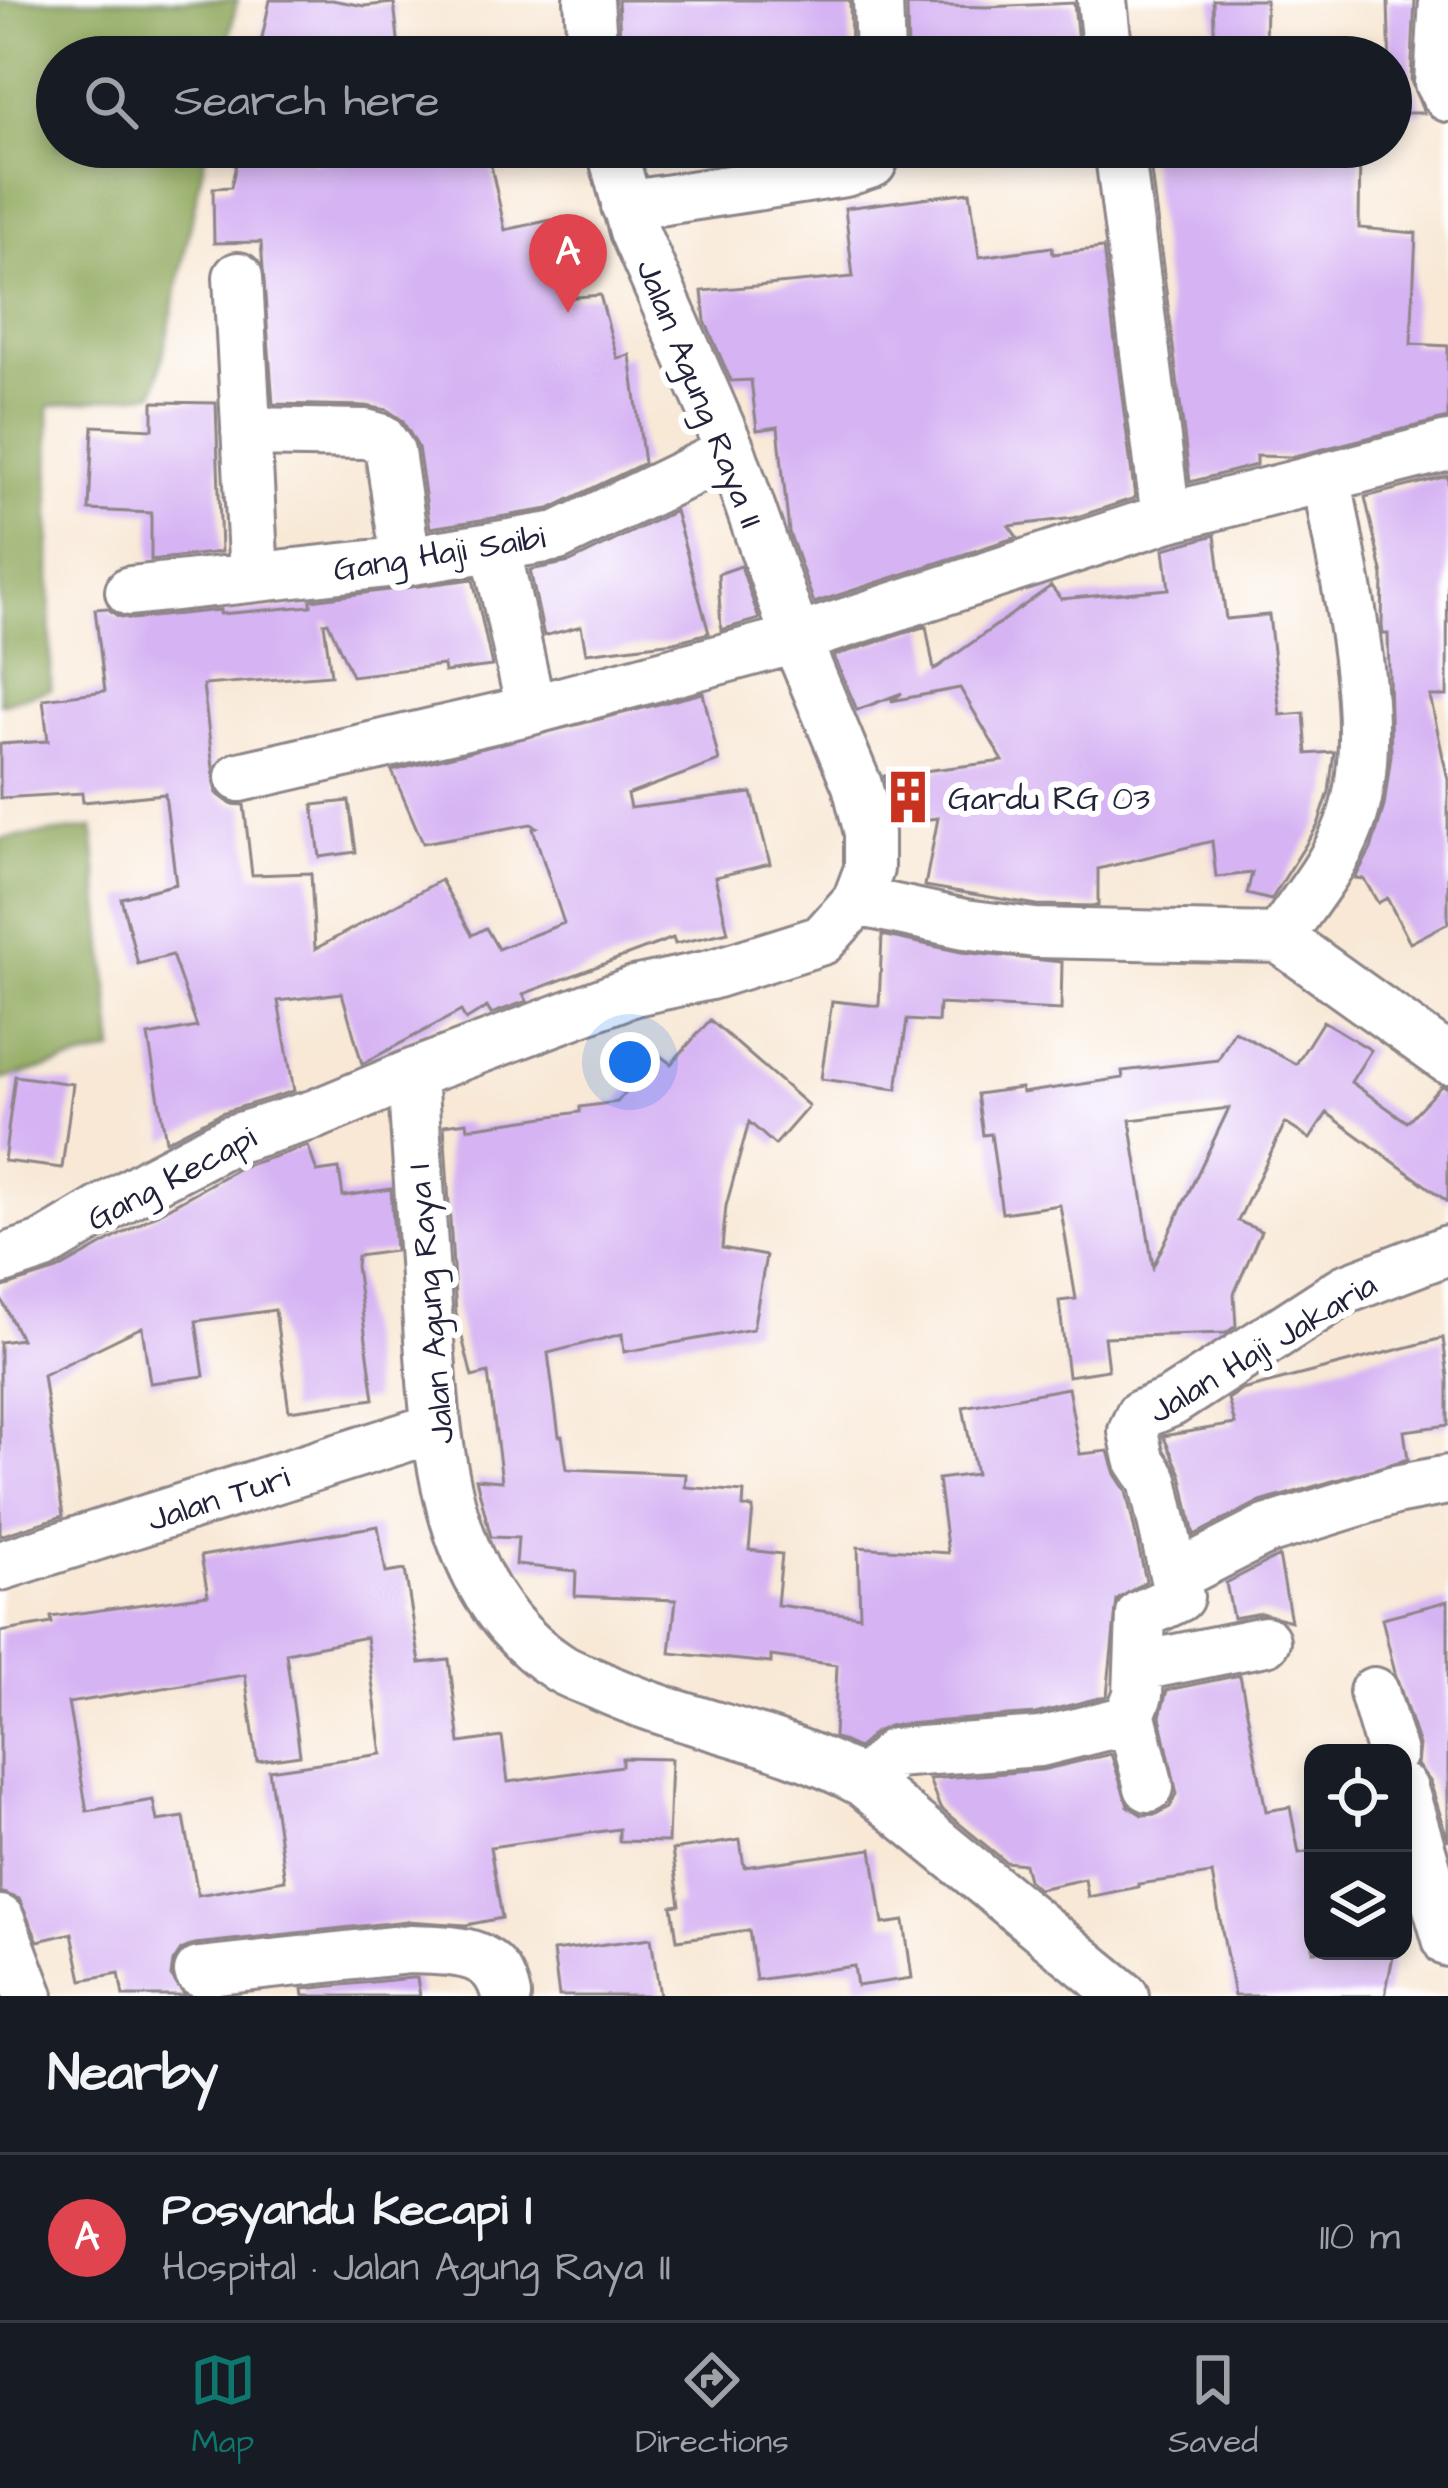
<!DOCTYPE html>
<meta charset="utf-8">
<style>
:root{--surface:#171b24;--page:#242831;--text:#f1f3f6;--muted:#9ea1a6;--line:#363941;--accent:#0f766e}
body{margin:0;font-family:"Architects Daughter",sans-serif;background:var(--page);color:var(--text)}
.controls{position:absolute;right:36px;bottom:36px;display:grid;overflow:hidden;border-radius:24px;box-shadow:0 6px 18px #0003}
.controls button{width:108px;height:108px;display:grid;place-items:center;padding:0;border:0;border-bottom:3px solid var(--line);background:var(--surface);color:var(--text);font:60px sans-serif}
.you{position:absolute;left:630px;top:1062px;width:42px;height:42px;margin:-30px;border:9px solid #fff;border-radius:50%;background:#1a73e8;box-shadow:0 0 0 18px #1a73e833}
.badge{display:grid;place-items:center;width:78px;height:78px;border-radius:50%;background:var(--accent);color:#fff;font-size:39px;font-weight:700}
.pin{position:absolute;translate:-50% -99px;filter:drop-shadow(0 3px 6px #0008)}
.pin::after{content:'';position:absolute;top:63px;width:42px;height:36px;background:inherit;clip-path:polygon(0 0,100% 0,50% 100%)}
.list{margin:0;padding:0;list-style:none}
h2{display:flex;justify-content:space-between;align-items:center;height:156px;margin:0;padding:0 48px;font-size:51px}
h2 small{font-size:39px;font-weight:400;color:var(--muted)}
.list li{display:grid;grid-template-columns:78px 1fr auto;gap:36px;align-items:center;box-sizing:border-box;height:168px;padding:0 48px;border-top:3px solid var(--line)}
.list b{display:block;font-size:45px;white-space:nowrap}
.list p{margin:0;font-size:39px;white-space:nowrap;color:var(--muted)}
.list em{font-size:39px;font-style:normal;color:var(--muted)}
.icon{flex:none;width:66px;height:66px;fill:none;stroke:currentColor;stroke-width:2;stroke-linecap:round;stroke-linejoin:round}
.map{position:relative;flex:none;width:1448px;height:1996px;overflow:hidden}
.search{position:absolute;background:var(--surface);box-shadow:0 6px 18px #0003;left:36px;right:36px;top:36px;height:132px;display:flex;align-items:center;gap:30px;box-sizing:border-box;padding:0 42px;border-radius:66px;color:var(--muted);font-size:45px}
.sheet{height:324px;background:var(--surface)}
nav{display:flex;justify-content:space-around;align-items:center;box-sizing:border-box;height:168px;border-top:3px solid var(--line);background:var(--surface);font-size:33px;color:var(--muted)}
nav a{display:grid;justify-items:center;gap:6px}
nav .on{color:var(--accent)}
.map>svg:first-child{display:block}
.forest{fill:#8ca659;stroke:#57644a;stroke-width:3}
.building{fill:#d6b3f3;fill-rule:evenodd}
.lines{fill:none;stroke-linecap:round;stroke-linejoin:round}
.minor-casing{stroke:#8d8588;stroke-width:54}
.minor{stroke:#fff;stroke-width:48}
.labels{text-anchor:middle;stroke-width:12;stroke-linejoin:round;paint-order:stroke}
.street-label{font-size:33px;fill:#22223b;stroke:#fff}
.poi-label{font-size:33px;fill:#22223b;stroke:#fff;text-anchor:start}
</style>
<div class="map">
<svg width="1448" height="1996" viewBox="0 0 1448 1996">
<rect width="100%" height="100%" fill="#fff"/>
<filter id="ink" filterUnits="userSpaceOnUse"><feTurbulence type="fractalNoise" baseFrequency=".00833" numOctaves="2"/><feDisplacementMap in="SourceGraphic" scale="24" xChannelSelector="R" yChannelSelector="G"/><feConvolveMatrix kernelMatrix="1 2 1 2 8 2 1 2 1" color-interpolation-filters="sRGB"/></filter>
<filter id="wash" filterUnits="userSpaceOnUse"><feTurbulence type="fractalNoise" baseFrequency=".004" numOctaves="4" result="noise"/><feDisplacementMap in="SourceGraphic" scale="48" xChannelSelector="R" yChannelSelector="G"/><feGaussianBlur stdDeviation="2.7" result="paint"/><feColorMatrix in="noise" values="0 0 0 0 0 0 0 0 0 0 0 0 0 0 0 0 0 1.4 0 .05"/><feComposite in="paint" operator="in"/></filter>
<g filter="url(#wash)">
<rect width="100%" height="100%" fill="#f8e8d5"/>
<!-- forest -->
<path class="forest" d="M0 0H237L225 57H57V147H207L155 393 49 406 51 689 0 704Z
M93 828 114 1051 0 1080V839Z"/>
<g id="blocks">
<!-- building -->
<path class="building" d="M270 0H332L364 6 394 3 400 57H258Z
M618 0H850L851 57H621Z
M1213 0H1266L1265 57H1215Z
M1388 0H1415L1411 81 1424 113H1391Z
M1074 3 1079 52 908 57 907 5 987 7Z
M240 147H313L310 162 445 147H487L505 230 551 220 566 298 600 295 617 358 630 355 644 463 549 509 430 528 418 447 402 420 387 410 366 406 273 404 261 242 214 243 213 188 231 187Z
M1148 147H1360L1359 228 1416 233 1411 344 1448 346V418L1291 457 1256 456V465L1190 482Z
M970 192 979 257 1052 247 1053 254 1103 248 1135 498 1074 518 1009 526 1017 537 814 603 789 532 778 427 757 430 751 380 731 381 705 321 702 291 853 277 845 208Z
M153 402 216 403 221 552 151 560V513L89 510 93 426 153 429Z
M1448 476 1447 696H1430L1448 780V923L1410 943 1387 898 1378 903 1364 879 1355 878 1371 849 1384 806 1391 755 1388 634H1383L1382 626 1383 576 1365 497Z
M675 511 709 633 674 642 586 653 581 626 544 636 530 570 570 562Z
M1215 535 1226 619 1269 615 1280 715 1304 713 1307 754 1334 752 1329 792 1318 825 1271 900 1247 894 1252 873 1216 877 1212 841 1098 869V906L1037 905 925 886 938 818 896 823 884 776 1003 761 960 688 891 701 902 693 857 710 834 656 926 626 934 670 1051 586 1061 599 1169 589 1164 549Z
M741 566 759 619 721 630 718 574Z
M473 579 492 666 444 672 443 665 352 676 328 622 324 623 331 675 203 685 216 793 231 804 244 805 252 875 311 873 315 949 441 880 472 935 486 928 498 949 564 923 533 829 537 827 531 824 423 843 392 771 703 693 719 761 627 795 630 808 752 793 770 864 715 877 728 932 675 944 673 938 523 994 527 1001 491 1014 487 1007 466 1020 461 1011 362 1064 342 993 278 1001 294 1091 221 1113 166 1141 148 1036 197 1027 172 955 138 964 121 898 176 884 165 794 83 802 82 793 0 798V744L48 741 43 699 105 691 95 609 107 608 118 616 132 619 220 610V614L311 606V600Z
M349 801 356 852 320 857 313 805Z
M882 935 961 952 1062 962 1061 1010 939 1004 938 1022 907 1020 897 1089 821 1079 832 1001 879 1006Z
M710 1020 809 1106 775 1145 749 1122 726 1206 722 1248 766 1256 753 1329 624 1352 622 1334 548 1353 559 1436H562L567 1469 686 1474 685 1487 744 1492 743 1507 753 1508 749 1550 782 1554 777 1605 860 1616 858 1547 948 1553 938 1479 976 1474 963 1407 1068 1388 1080 1454 1108 1451 1115 1474 1126 1491 1146 1581 1117 1600 1107 1696 1035 1714 892 1725 875 1732 858 1748 834 1737 837 1665 771 1656V1663L670 1653 676 1600 575 1596 576 1571 516 1565 518 1538 491 1537 476 1479 502 1481 488 1373 472 1377 456 1313 444 1125 467 1122 468 1128 580 1112V1107L617 1102 658 1054 671 1064Z
M1323 1021 1371 1050 1351 1082 1407 1122 1441 1086 1448 1087V1202L1327 1113 1310 1139 1285 1123 1238 1221 1261 1231 1234 1294 1236 1326 1226 1333 1104 1337 1108 1370 1068 1376 1059 1301 1076 1299 1060 1205 1002 1213 991 1134 983 1135 977 1094 1021 1088 1022 1093 1123 1078 1122 1071 1218 1060 1234 1031 1296 1064ZM1229 1108 1153 1267 1130 1120Z
M15 1076 73 1084 62 1168 4 1161Z
M308 1146 317 1172 339 1169 343 1196 391 1189 395 1251 357 1256 356 1266 374 1399 289 1411 275 1310 196 1321 204 1376 150 1383 142 1327 43 1375 63 1516 0 1536V1342L21 1339 0 1297V1288L57 1270 241 1167Z
M1443 1338 1448 1377V1425L1404 1431 1408 1459 1257 1503 1194 1535 1181 1474 1163 1436 1235 1424 1228 1399 1242 1390Z
M378 1526 386 1573 405 1570 420 1663 449 1660 460 1743 502 1737 508 1782 622 1766V1758L671 1759 668 1842 619 1841V1829L490 1847 502 1918 466 1925 407 1921 195 1944 181 1950 173 1962 171 1976 185 1996H123L119 1973 82 1980 72 1933 38 1941 19 1899 0 1892V1632L52 1623 51 1617 208 1595 201 1556ZM366 1637 382 1754 269 1770 285 1880 198 1895 184 1817 157 1821 153 1800 87 1811 68 1703 245 1675 257 1761 300 1755 286 1653Z
M1279 1556 1291 1621 1261 1613 1233 1618 1226 1583Z
M1448 1601V1841L1430 1781 1417 1765 1419 1745 1395 1673 1382 1618Z
M1240 1675 1266 1811 1290 1807 1299 1853 1313 1851V1951H1394L1385 1996H1234L1212 1874 1138 1884V1887L1088 1897 1085 1879 1038 1889 1028 1880 1024 1864 1006 1862 940 1808 929 1779 1042 1770 1111 1754 1128 1806 1142 1815 1157 1814 1170 1807 1177 1794 1160 1716 1167 1690Z
M740 1840 744 1867 872 1849 883 1924 904 1921 912 1978 857 1986 854 1966 756 1980 749 1930 677 1940 672 1906 680 1905 672 1850Z
M651 1938 660 1996H559L553 1951Z
M411 1978H417L420 1996H304L303 1989Z"/>
</g>
</g>
<g filter="url(#ink)">
<use href="#blocks" fill-opacity="0" stroke="#8d8588" stroke-width="3"/>
<g class="lines">
<defs>
<path id="minor" d="M589 0 593 57
M878 0 880 57
M1102 0 1108 57
M1444 0 1439 83 1448 97
M611 147 634 231 731 452 796 639 857 785 869 833V869L857 901 822 940 710 975 634 991 412 1074C417 1147 422 1220 426 1293 435 1422 435 1586 557 1666 569 1675 585 1679 598 1685 684 1725 780 1736 863 1782L1124 1996
M1119 147 1166 518
M626 206 845 172 872 163 879 147
M238 277 254 577
M246 432 365 434 380 438 390 452 406 561
M496 549 531 710
M130 591 406 561 558 536 731 452
M240 777 531 710 796 639 1166 518 1448 446
M857 901 965 924 1035 933 1279 938 1448 1059
M1279 938C1301 905 1329 872 1345 836 1388 742 1343 579 1327 478
M0 1260 42 1246 153 1180 230 1140 316 1114 412 1074
M0 1566 435 1428
M1176 1576 1266 1530 1395 1490 1448 1480
M1141 1666 1265 1641
M1374 1692 1392 1753
M1131 1716 1149 1787
M863 1782 894 1753 1040 1742 1128 1720 1138 1695 1141 1615 1179 1597 1153 1480 1139 1459 1133 1431 1140 1415 1171 1402 1346 1289 1448 1250
M1403 1789 1448 1942
M0 1920 29 1996
M199 1972 410 1949C453 1951 496 1947 506 1996"/>
</defs>
<!-- minor casing -->
<use href="#minor" class="minor-casing"/>
<!-- minor -->
<use href="#minor" class="minor"/>
</g>
</g>
<!-- icons -->
<defs>
<symbol id="building-bare" viewBox="-9 -9 18 18"><path d="M-4-6H4V6H1V3H-1V6H-4ZM-2.5-4.3h1.7v1.8h-1.7ZM.8-4.3h1.7v1.8H.8ZM-2.5-1h1.7V.8h-1.7ZM.8-1h1.7V.8H.8Z" fill="#c8321e" stroke="#fff" stroke-width="2.5" paint-order="stroke"/></symbol>
</defs>
<g fill-rule="evenodd">
<use href="#building-bare" x="870" y="759" width="76" height="76"/>
</g>
<g class="labels">
<!-- street labels -->
<g class="street-label">
<text transform="translate(701 393) rotate(68)" y="12">Jalan Agung Raya II</text>
<text transform="translate(439 552) rotate(-9)" y="12">Gang Haji Saibi</text>
<text transform="translate(171 1177) rotate(-28)" y="12">Gang Kecapi</text>
<text transform="translate(429 1304) rotate(-95)" y="12">Jalan Agung Raya I</text>
<text transform="translate(1262 1347) rotate(-31)" y="12">Jalan Haji Jakaria</text>
<text transform="translate(218 1497) rotate(-18)" y="12">Jalan Turi</text>
</g>
<!-- poi labels -->
<g class="poi-label">
<text x="948" y="809">Gardu RG 03</text>
</g>
</g>
</svg>
<div class="controls">
<button><svg class="icon" aria-label="locate" viewBox="0 0 24 24"><circle cx="12" cy="12" r="6"/><path d="M12 2v4M12 18v4M2 12h4M18 12h4"/></svg></button>
<button><svg class="icon" aria-label="layers" viewBox="0 0 24 24"><path d="M12 4l9 5-9 5-9-5zM3 14l9 5 9-5"/></svg></button>
</div>
<div class="you"></div>
<div class="pin badge" style="left:568px;top:313px;background:#e0444e">A</div>
<div class="search"><svg class="icon" aria-label="search" viewBox="0 0 24 24"><circle cx="10" cy="10" r="6"/><path d="M15 15l6 6"/></svg>Search here</div>
</div>
<section class="sheet">
<h2>Nearby<small></small></h2>
<ul class="list">
<li><span class="badge" style="background:#e0444e">A</span><div><b>Posyandu Kecapi I</b><p>Hospital · Jalan Agung Raya II</p></div><em>110 m</em></li>
</ul>
</section>
<nav>
<a class="on"><svg class="icon" aria-label="map" viewBox="0 0 24 24"><path d="M3 6l6-2 6 2 6-2v14l-6 2-6-2-6 2zM9 4v14M15 6v14"/></svg>Map</a>
<a><svg class="icon" aria-label="directions" viewBox="0 0 24 24"><path d="M12 3l9 9-9 9-9-9zM9 14v-3h6M13 9l2 2-2 2"/></svg>Directions</a>
<a><svg class="icon" aria-label="saved" viewBox="0 0 24 24"><path d="M7 4h10v16l-5-4-5 4z"/></svg>Saved</a>
</nav>
